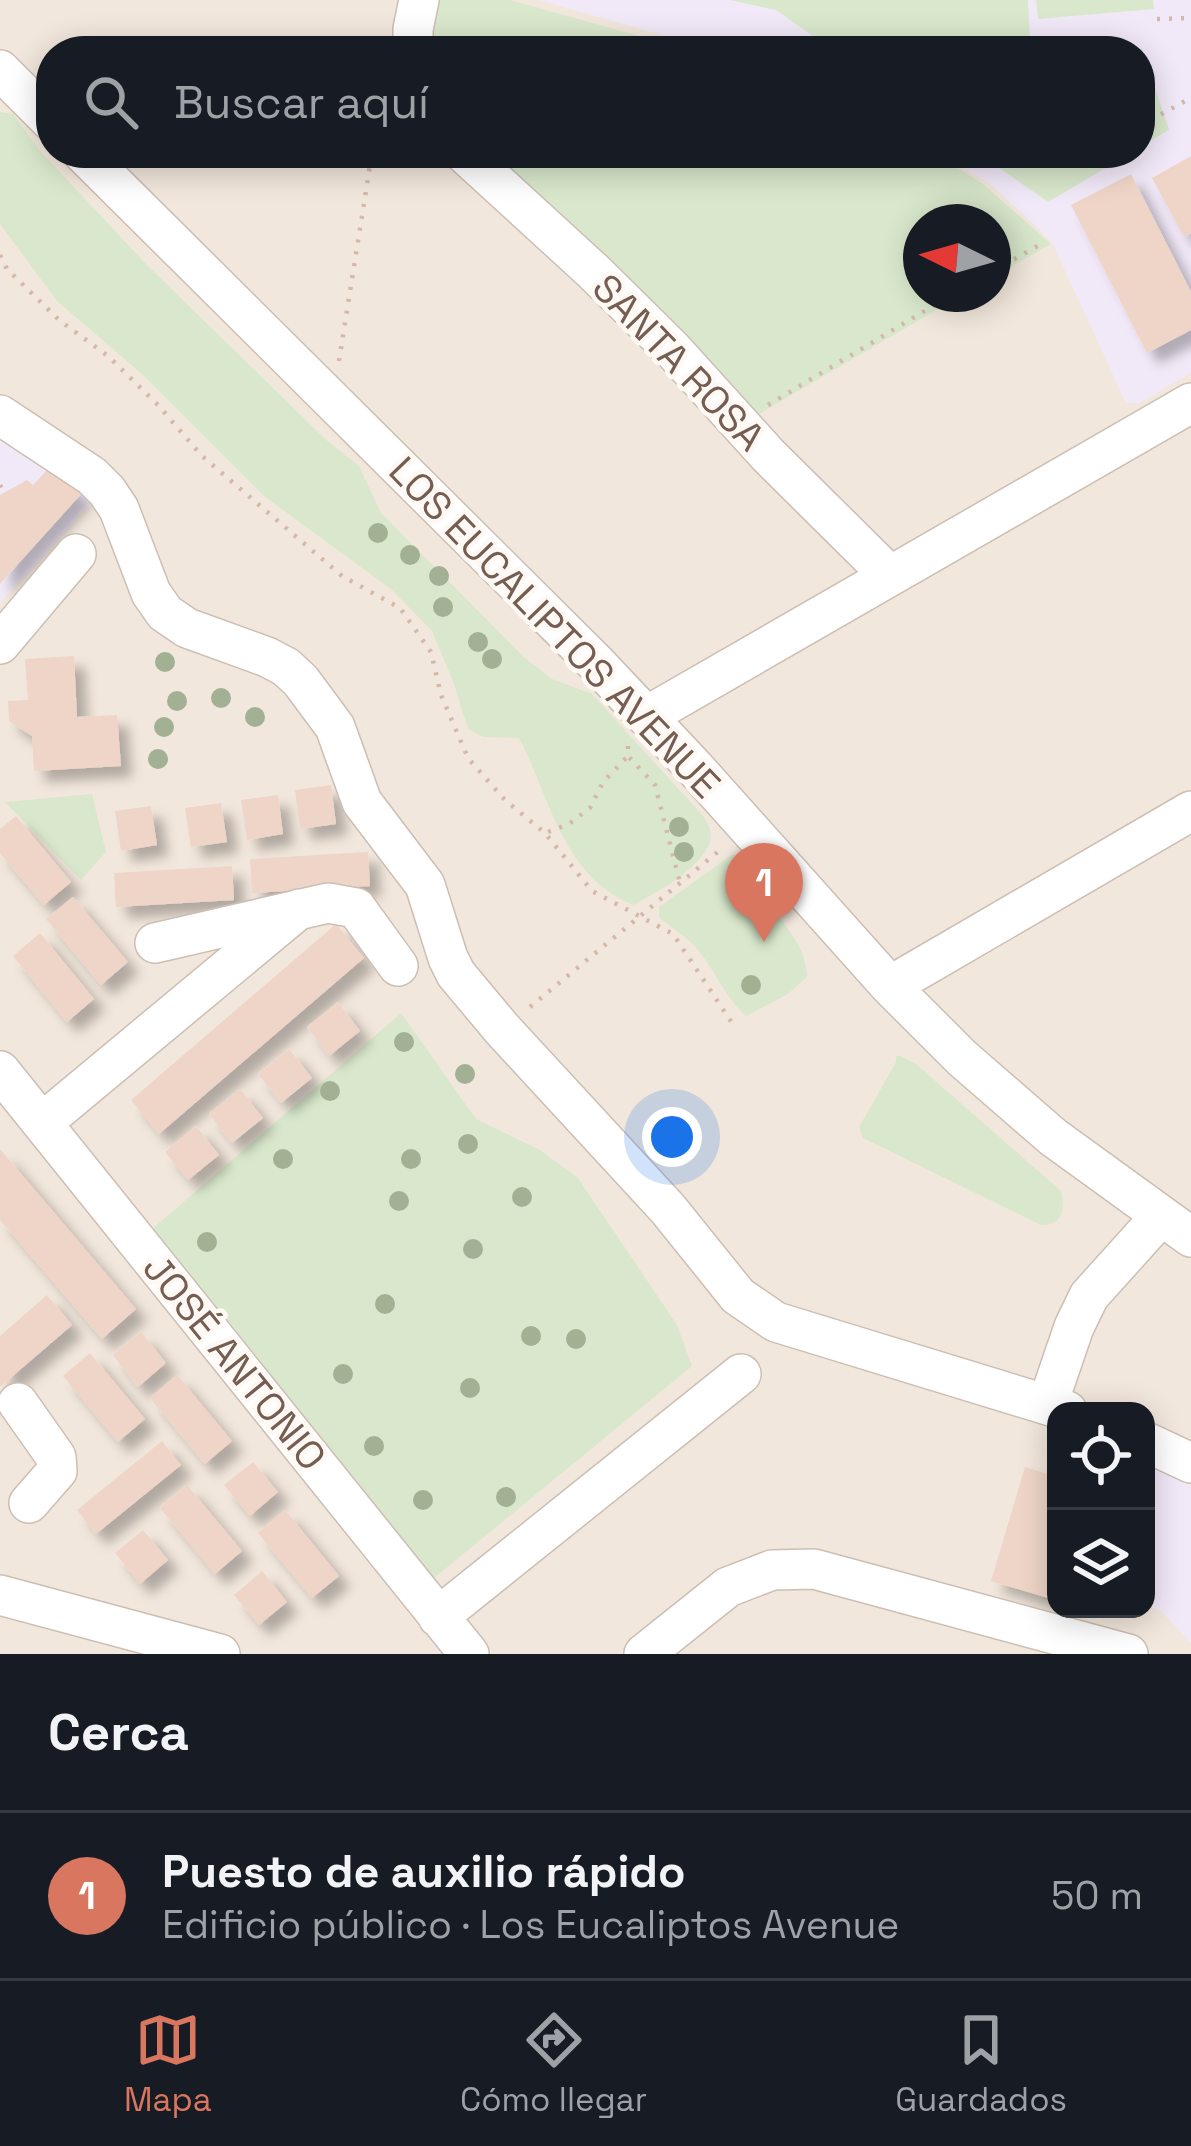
<!DOCTYPE html>
<html lang="es">
<meta charset="utf-8">
<style>
:root{--surface:#171b24;--page:#242831;--text:#f1f3f6;--muted:#9ea1a6;--line:#363941;--accent:#d87660}
body{margin:0;font-family:"Space Grotesk",sans-serif;background:var(--page);color:var(--text)}
.controls{position:absolute;right:36px;bottom:36px;display:grid;overflow:hidden;border-radius:24px;box-shadow:0 6px 30px #0003}
.controls button{width:108px;height:108px;display:grid;place-items:center;padding:0;border:0;border-bottom:3px solid var(--line);background:var(--surface);color:var(--text);font:60px sans-serif}
.compass{position:absolute;left:903px;top:204px;width:108px;height:108px;border-radius:50%;background:var(--surface);box-shadow:0 6px 30px #0003;rotate:275deg}
.you{position:absolute;left:672px;top:1137px;width:42px;height:42px;margin:-30px;border:9px solid #fff;border-radius:50%;background:#1a73e8;box-shadow:0 0 0 18px #1a73e833}
.badge{display:grid;place-items:center;width:78px;height:78px;border-radius:50%;background:var(--accent);color:#fff;font-size:39px;font-weight:700}
.pin{position:absolute;translate:-50% -99px;filter:drop-shadow(0 3px 6px #0008)}
.pin::after{content:'';position:absolute;top:63px;width:42px;height:36px;background:inherit;clip-path:polygon(0 0,100% 0,50% 100%)}
.list{margin:0;padding:0;list-style:none}
h2{display:flex;justify-content:space-between;align-items:center;height:156px;margin:0;padding:0 48px;font-size:51px}
h2 small{font-size:39px;font-weight:400;color:var(--muted)}
.list li{display:grid;grid-template-columns:78px 1fr auto;gap:36px;align-items:center;box-sizing:border-box;height:168px;padding:0 48px;border-top:3px solid var(--line)}
.list b{display:block;font-size:45px;white-space:nowrap}
.list p{margin:0;font-size:39px;white-space:nowrap;color:var(--muted)}
.list em{font-size:39px;font-style:normal;color:var(--muted)}
.icon{flex:none;width:66px;height:66px;fill:none;stroke:currentColor;stroke-width:2;stroke-linecap:round;stroke-linejoin:round}
.map{position:relative;flex:none;width:1191px;height:1654px;overflow:hidden}
.search{position:absolute;background:var(--surface);box-shadow:0 6px 30px #0003;left:36px;right:36px;top:36px;height:132px;display:flex;align-items:center;gap:30px;box-sizing:border-box;padding:0 42px;border-radius:48px;color:var(--muted);font-size:45px}
.sheet{height:324px;background:var(--surface)}
nav{display:flex;justify-content:space-around;align-items:center;box-sizing:border-box;height:168px;border-top:3px solid var(--line);background:var(--surface);font-size:33px;color:var(--muted)}
nav a{display:grid;justify-items:center;gap:6px}
nav .on{color:var(--accent)}
.map>svg:first-child{display:block}
.residential{fill:#f2e7dc;fill-rule:evenodd}
.education{fill:#f2e9f8}
.green{fill:#d9e8cc}
.building{fill:#eed5c7;filter:url(#shadow)}
.lines{fill:none;stroke-linecap:round;stroke-linejoin:round}
.minor-casing{stroke:#cdbeb3;stroke-width:42}
.path{stroke:#d4b9aa;stroke-width:4.5;stroke-dasharray:3 9;stroke-linecap:butt}
.minor{stroke:#fff;stroke-width:39}
.tree{fill:#a2b193}
.labels{text-anchor:middle;stroke-width:9;stroke-linejoin:round;paint-order:stroke}
.street-label{font-size:39px;fill:#755d51;stroke:#fef9f4}
</style>
<div class="map">
<svg width="1191" height="1654" viewBox="0 0 1191 1654">
<defs>
<filter id="shadow"><feDropShadow dx="11" dy="11" stdDeviation="6" flood-color="#0004"/></filter>
</defs>
<rect width="100%" height="100%" fill="#fbf5ed"/>
<!-- residential -->
<path class="residential" d="M0 0H1191V1654H0ZM51 51H1140V153H51ZM921 222H993V294H921ZM1056 1411H1146V1609H1056Z"/>
<!-- education -->
<path class="education" d="M539 0H1191V373L1139 403H1126L1052 242 993 186 940 153H1140V51H719Z
M0 436 98 495 0 603Z
M1146 1465 1191 1486V1643L1162 1612 1146 1605Z"/>
<!-- green -->
<path class="green" d="M432 0H510L693 51H425Z
M730 0H1028L1030 40 1142 49 1169 130 1140 147V51H834L776 10Z
M1036 0H1153L1154 9 1038 19Z
M0 112 13 114 40 151 145 263 325 439 359 466 381 513 526 659 552 679 592 694 704 817C707 823 711 829 711 835 711 863 655 894 633 905 561 874 552 801 519 738L483 737 468 729 454 684 432 631 392 590 264 496 142 374 57 301 0 224Z
M480 153H934L983 184 1051 244 993 277V222H921V294H964L752 418Z
M978 153H1131L1048 202Z
M92 794 106 852 81 880 5 802Z
M733 854C745 860 747 868 749 880 770 909 808 942 807 977L788 994 746 1016C725 997 716 972 698 950 686 935 672 929 659 917V907Z
M401 1013 476 1119 540 1150 578 1178 677 1325 692 1366 428 1583 150 1231Z
M896 1056H901L916 1064 1061 1191C1066 1209 1062 1226 1041 1225L863 1138 859 1127 896 1062Z"/>
<!-- building -->
<path class="building" d="M1191 156V233L1184 237 1152 178Z
M1131 174 1191 292V330L1147 353 1071 205Z
M49 468 82 493 0 584V495L27 480 33 485Z
M74 656 77 717 117 715 121 766 34 771 32 736 9 721 8 701 28 700 25 659Z
M331 785 336 824 300 829 295 790Z
M278 795 283 834 247 840 241 800Z
M221 803 227 842 191 847 185 808Z
M151 806 157 845 121 851 115 811Z
M16 816 71 882 44 905 0 853V829Z
M368 852 370 886 252 893 250 859Z
M232 866 234 900 116 907 114 873Z
M73 897 128 962 101 985 46 919Z
M336 924 364 958 159 1134 131 1100Z
M40 933 94 999 67 1022 13 956Z
M338 1002 360 1031 329 1056 307 1027Z
M289 1049 312 1078 281 1103 258 1074Z
M240 1089 263 1118 232 1143 209 1114Z
M196 1126 219 1155 188 1180 165 1152Z
M0 1149 136 1309 102 1339 0 1220Z
M47 1295 72 1325 0 1387V1336Z
M141 1332 166 1363 138 1387 113 1355Z
M90 1353 145 1419 118 1442 63 1376Z
M177 1375 232 1441 205 1464 150 1398Z
M162 1441 181 1465 96 1534 77 1510Z
M253 1462 278 1492 250 1516 224 1485Z
M1025 1467 1056 1477 1055 1600 991 1581Z
M187 1485 242 1551 215 1574 160 1508Z
M285 1510 339 1576 312 1598 258 1533Z
M143 1530 168 1560 140 1584 115 1553Z
M262 1571 287 1602 259 1625 234 1595Z"/>
<g class="lines">
<defs>
<path id="minor" d="M413 51V29L419 0
M0 70 51 121
M83 153 597 664 694 767 890 986 962 1058 1053 1137 1191 1237
M464 153 594 272 673 350 768 455 890 576
M0 415 92 476 107 491 119 509 151 593 165 613 187 628 267 657 286 667 301 681 335 727 362 802 425 885 448 958 456 974 502 1029 668 1209 738 1296 776 1322 1067 1411
M0 644 76 554
M647 716 1191 403
M155 943 328 903 356 908 398 966
M890 986 1191 811
M0 1071 469 1654
M43 1122 299 909
M18 1403 56 1457 57 1471 29 1503
M1048 1403 1074 1327 1089 1296 1161 1216
M1146 1442 1191 1463
M0 1595 220 1654
M438 1617 741 1374
M644 1654 728 1587 772 1570 814 1569 1128 1654"/>
</defs>
<!-- minor casing -->
<use href="#minor" class="minor-casing"/>
<!-- path -->
<path class="path" d="M1157 19 1191 18
M1140 126 1187 100
M1072 164 1092 153
M0 255 7 269 59 320 108 356 158 405 202 456 342 576 400 608 431 652 441 695 468 758 505 800 545 833 592 891 673 934 736 1029
M993 271 1043 243
M339 361 372 153
M768 405 953 294
M0 485 3 492
M628 746V756L655 785 680 883
M548 832 569 824 590 808 603 782 628 756
M530 1007 720 850"/>
<!-- minor -->
<use href="#minor" class="minor"/>
</g>
<!-- trees -->
<g class="tree">
<circle cx="378" cy="533" r="10"/>
<circle cx="410" cy="555" r="10"/>
<circle cx="439" cy="576" r="10"/>
<circle cx="443" cy="607" r="10"/>
<circle cx="478" cy="642" r="10"/>
<circle cx="492" cy="659" r="10"/>
<circle cx="165" cy="662" r="10"/>
<circle cx="221" cy="698" r="10"/>
<circle cx="177" cy="701" r="10"/>
<circle cx="255" cy="717" r="10"/>
<circle cx="164" cy="727" r="10"/>
<circle cx="158" cy="759" r="10"/>
<circle cx="679" cy="827" r="10"/>
<circle cx="684" cy="852" r="10"/>
<circle cx="737" cy="889" r="10"/>
<circle cx="751" cy="985" r="10"/>
<circle cx="404" cy="1042" r="10"/>
<circle cx="465" cy="1074" r="10"/>
<circle cx="330" cy="1091" r="10"/>
<circle cx="468" cy="1144" r="10"/>
<circle cx="283" cy="1159" r="10"/>
<circle cx="411" cy="1159" r="10"/>
<circle cx="522" cy="1197" r="10"/>
<circle cx="399" cy="1201" r="10"/>
<circle cx="207" cy="1242" r="10"/>
<circle cx="473" cy="1249" r="10"/>
<circle cx="385" cy="1304" r="10"/>
<circle cx="531" cy="1336" r="10"/>
<circle cx="576" cy="1339" r="10"/>
<circle cx="343" cy="1374" r="10"/>
<circle cx="470" cy="1388" r="10"/>
<circle cx="374" cy="1446" r="10"/>
<circle cx="506" cy="1497" r="10"/>
<circle cx="423" cy="1500" r="10"/>
</g>
<g class="labels">
<!-- street labels -->
<g class="street-label">
<text transform="translate(679 362) rotate(46)" y="14">SANTA ROSA</text>
<text transform="translate(555 627) rotate(46)" y="14">LOS EUCALIPTOS AVENUE</text>
<text transform="translate(235 1362) rotate(51)" y="14">JOSÉ ANTONIO</text>
</g>
</g>
</svg>
<div class="controls">
<button><svg class="icon" aria-label="locate" viewBox="0 0 24 24"><circle cx="12" cy="12" r="6"/><path d="M12 2v4M12 18v4M2 12h4M18 12h4"/></svg></button>
<button><svg class="icon" aria-label="layers" viewBox="0 0 24 24"><path d="M12 4l9 5-9 5-9-5zM3 14l9 5 9-5"/></svg></button>
</div>
<svg class="compass" viewBox="-18 -18 36 36"><path d="M0-13l5 13h-10z" fill="#e53935"/><path d="M0 13l5-13h-10z" fill="#9ea1a6"/></svg>
<div class="you"></div>
<div class="pin badge" style="left:764px;top:942px">1</div>
<div class="search"><svg class="icon" aria-label="search" viewBox="0 0 24 24"><circle cx="10" cy="10" r="6"/><path d="M15 15l6 6"/></svg>Buscar aquí</div>
</div>
<section class="sheet">
<h2>Cerca<small></small></h2>
<ul class="list">
<li><span class="badge">1</span><div><b>Puesto de auxilio rápido</b><p>Edificio público · Los Eucaliptos Avenue</p></div><em>50 m</em></li>
</ul>
</section>
<nav>
<a class="on"><svg class="icon" aria-label="map" viewBox="0 0 24 24"><path d="M3 6l6-2 6 2 6-2v14l-6 2-6-2-6 2zM9 4v14M15 6v14"/></svg>Mapa</a>
<a><svg class="icon" aria-label="directions" viewBox="0 0 24 24"><path d="M12 3l9 9-9 9-9-9zM9 14v-3h6M13 9l2 2-2 2"/></svg>Cómo llegar</a>
<a><svg class="icon" aria-label="saved" viewBox="0 0 24 24"><path d="M7 4h10v16l-5-4-5 4z"/></svg>Guardados</a>
</nav>
